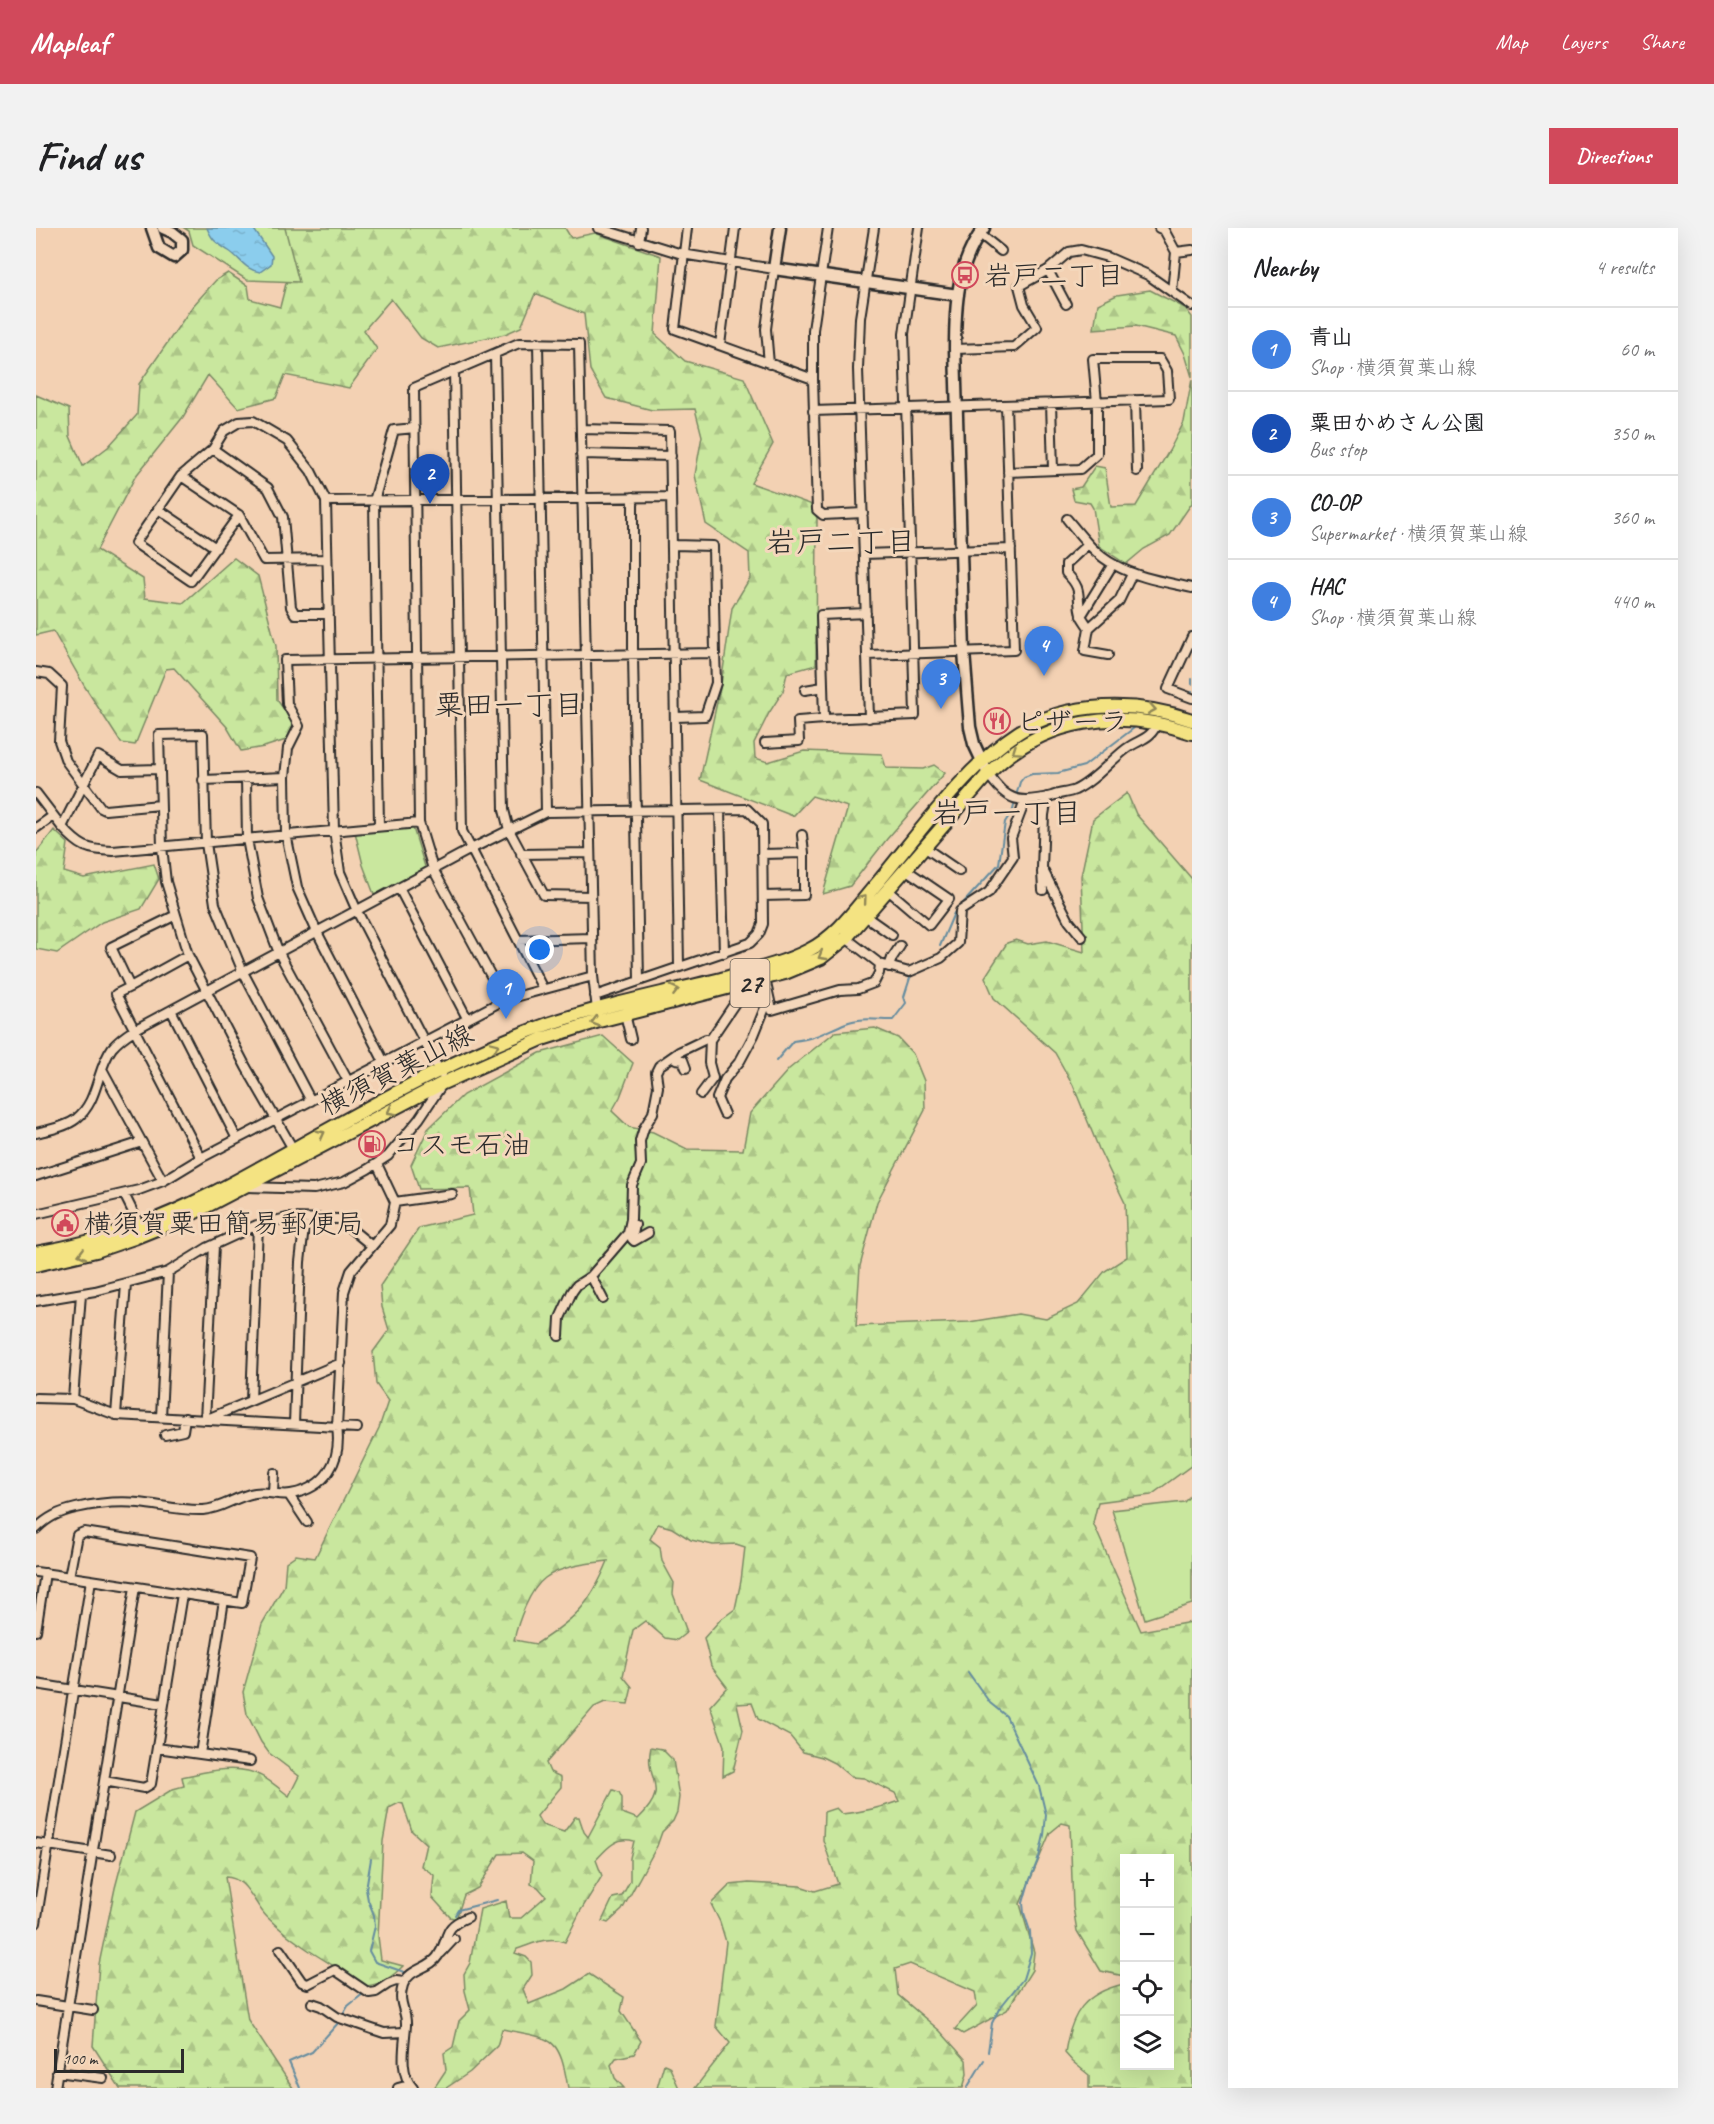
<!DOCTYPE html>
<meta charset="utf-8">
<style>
:root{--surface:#fff;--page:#f2f2f2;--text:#202124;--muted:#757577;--line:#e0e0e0;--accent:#d1495b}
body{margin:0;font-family:Caveat,"Klee One",sans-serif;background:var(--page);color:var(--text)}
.controls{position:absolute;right:18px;bottom:18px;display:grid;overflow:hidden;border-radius:0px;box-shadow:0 6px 24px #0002}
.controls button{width:54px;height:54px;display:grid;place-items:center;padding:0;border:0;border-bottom:2px solid var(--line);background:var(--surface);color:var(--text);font:30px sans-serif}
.scale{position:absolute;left:18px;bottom:15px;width:130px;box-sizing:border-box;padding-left:6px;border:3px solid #2b2b2b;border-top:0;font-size:16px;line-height:21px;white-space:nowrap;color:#2b2b2b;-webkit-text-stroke:4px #f4d7bb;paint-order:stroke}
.you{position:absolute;left:504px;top:722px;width:21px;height:21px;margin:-15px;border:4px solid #fff;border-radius:50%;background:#1a73e8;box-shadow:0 0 0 9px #1a73e833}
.badge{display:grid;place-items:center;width:39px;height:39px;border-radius:50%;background:var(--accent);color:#fff;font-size:20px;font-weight:700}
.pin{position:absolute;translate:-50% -50px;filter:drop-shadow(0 2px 3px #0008)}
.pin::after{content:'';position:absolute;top:32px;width:21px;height:18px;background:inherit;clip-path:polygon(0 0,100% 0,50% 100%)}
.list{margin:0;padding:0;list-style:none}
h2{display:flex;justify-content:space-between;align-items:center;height:78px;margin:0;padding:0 24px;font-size:26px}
h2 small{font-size:20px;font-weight:400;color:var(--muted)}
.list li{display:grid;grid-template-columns:39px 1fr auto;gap:18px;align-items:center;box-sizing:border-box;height:84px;padding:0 24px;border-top:2px solid var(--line)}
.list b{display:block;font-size:22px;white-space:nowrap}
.list p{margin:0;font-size:20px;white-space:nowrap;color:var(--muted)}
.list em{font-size:20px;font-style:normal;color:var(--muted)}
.icon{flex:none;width:33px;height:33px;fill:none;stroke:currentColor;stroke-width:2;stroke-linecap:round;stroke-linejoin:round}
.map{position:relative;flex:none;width:1156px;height:1860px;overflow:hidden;border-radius:0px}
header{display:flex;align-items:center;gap:36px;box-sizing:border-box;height:84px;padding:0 30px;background:var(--accent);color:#fff}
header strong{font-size:28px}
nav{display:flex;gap:33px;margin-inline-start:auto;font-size:21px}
.intro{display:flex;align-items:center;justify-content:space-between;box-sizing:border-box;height:144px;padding:0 36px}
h1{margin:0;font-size:42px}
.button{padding:15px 27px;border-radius:0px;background:var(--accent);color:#fff;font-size:21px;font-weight:700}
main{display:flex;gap:36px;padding:0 36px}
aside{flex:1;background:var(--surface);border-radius:0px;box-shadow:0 6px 24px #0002}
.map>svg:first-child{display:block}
.forest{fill:url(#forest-firs);stroke:#7a8964;stroke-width:1.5;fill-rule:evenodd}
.green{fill:#c9e79e;stroke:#7a8964;stroke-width:1.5}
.water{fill:url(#water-ripples);stroke:#658c9f;stroke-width:1.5}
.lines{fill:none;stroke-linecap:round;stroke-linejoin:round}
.stream{stroke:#658c9f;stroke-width:2}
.street-casing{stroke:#2b2b2b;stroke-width:12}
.secondary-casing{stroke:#2b2b2b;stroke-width:15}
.primary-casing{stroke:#2b2b2b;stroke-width:16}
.street{stroke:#f4d7bb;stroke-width:8}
.secondary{stroke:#f4d7bb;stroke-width:10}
.primary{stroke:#f4e382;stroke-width:12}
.oneway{stroke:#908756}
.labels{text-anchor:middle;stroke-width:6;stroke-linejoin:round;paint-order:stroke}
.shield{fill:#f4d7bb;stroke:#675f56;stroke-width:1.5}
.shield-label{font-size:27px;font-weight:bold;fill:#2b2b2b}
.poi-label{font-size:28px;fill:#2b2b2b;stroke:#f4d7bb;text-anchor:start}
.street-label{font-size:28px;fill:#2b2b2b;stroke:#f4d7bb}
.neighbourhood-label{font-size:30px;fill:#2b2b2b;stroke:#f4d7bb}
</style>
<header>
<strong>Mapleaf</strong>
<nav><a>Map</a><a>Layers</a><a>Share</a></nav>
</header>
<div class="intro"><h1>Find us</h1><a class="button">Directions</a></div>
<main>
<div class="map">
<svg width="1156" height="1860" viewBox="0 0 1156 1860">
<defs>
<pattern id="forest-firs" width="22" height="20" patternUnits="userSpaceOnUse" patternTransform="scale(1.5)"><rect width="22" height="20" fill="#c9e79e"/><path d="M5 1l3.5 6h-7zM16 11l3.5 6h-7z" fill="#adc688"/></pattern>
<pattern id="water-ripples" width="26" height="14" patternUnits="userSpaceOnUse" patternTransform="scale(1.5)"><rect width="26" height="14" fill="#8bcded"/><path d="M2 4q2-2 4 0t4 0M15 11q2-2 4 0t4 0" fill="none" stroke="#78b0cb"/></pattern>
</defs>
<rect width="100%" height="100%" fill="#f3d1b3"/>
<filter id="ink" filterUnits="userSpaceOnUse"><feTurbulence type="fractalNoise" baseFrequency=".0167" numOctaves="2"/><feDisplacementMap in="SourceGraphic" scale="12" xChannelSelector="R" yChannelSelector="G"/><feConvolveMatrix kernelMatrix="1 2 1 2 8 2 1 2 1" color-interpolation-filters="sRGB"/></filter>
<g filter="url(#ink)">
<!-- forest -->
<path class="forest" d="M236 0H529L535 10 559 5 625 28 619 106 649 133 708 150 737 216 715 255 774 276 781 290 780 437 751 445 747 463 733 485 718 515 719 530 732 534 768 523 846 526 850 540 887 541 898 537 909 545 851 611 814 658 787 666 812 579 776 568 757 588 664 552 685 456 696 380 714 350 713 325 670 296 659 247 666 208 659 181 616 182 570 170 554 142 548 86 499 66 485 99 469 106 402 120 385 110 355 71 328 102 341 121 313 160 249 147 240 170 202 180 172 147 147 189 99 249 61 322 107 351 109 370 147 375 198 330 222 348 240 418 241 472 259 496 250 512 228 519 205 523 191 499 138 440 130 441 99 517 85 515 49 459 17 403 0 407V167L33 181 34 208 47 238 72 219 101 187 103 156 156 79 180 52 192 45 212 58 214 71 244 79 255 36Z
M1114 62 1149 80 1156 89V149L1149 126 1140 108 1100 98 1058 101 1062 76 1081 67Z
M1156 151V275L1134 307 1108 321 1090 336 1063 318 1057 280 1054 275 1038 272 1035 261 1045 259 1059 238 1069 240 1075 279 1100 278 1133 223 1148 194Z
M1091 565 1100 586 1156 651V1237L1115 1267 1062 1274 1057 1295 1105 1403 1156 1394V1860H1053V1847L1037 1834 1029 1825C1035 1785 1048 1765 1088 1756V1838H1134V1630H1088V1748L1065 1743 1041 1703 1037 1679 1034 1597 1026 1595 1014 1605 984 1676 998 1724 996 1742 971 1782 927 1806 919 1801 941 1777 939 1764 874 1736 859 1741 862 1767 904 1803 930 1832 931 1846 927 1860H659L694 1815 680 1798 690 1714 684 1694 675 1676 694 1657 713 1655 764 1658 779 1663 802 1656 787 1612 788 1584 800 1580 806 1586C826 1584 844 1580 863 1573L859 1565 828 1550 815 1549 798 1535 786 1529 767 1524 754 1508 722 1491 716 1475 701 1476 707 1502 697 1543 687 1548 688 1518 674 1478 691 1459 675 1438 668 1410 684 1392 699 1381 705 1353 709 1319 700 1316 677 1317 655 1312 636 1300 622 1296 614 1311 624 1319 626 1333 638 1355 637 1366 651 1404 641 1412 629 1410 609 1393 597 1402 587 1448 596 1459 592 1476 569 1474 558 1479 510 1535 514 1544 525 1549V1559L501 1588 506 1597 528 1604 539 1589H543L548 1604 552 1609 577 1562 583 1564 586 1570V1585L602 1591C637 1557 607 1554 615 1519L626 1521 637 1532 643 1569 641 1584 637 1593 626 1604 621 1618 586 1682 572 1695 566 1693 577 1670 586 1668 594 1653V1630L598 1613C580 1608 571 1620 560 1632L566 1648 545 1682 529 1714C513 1707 497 1716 481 1721L479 1725 490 1729 495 1734 496 1747 487 1761 493 1776 530 1761 553 1746 588 1769 585 1783 605 1813 598 1826 580 1830 575 1837 579 1850 588 1860H532C523 1806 516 1811 466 1801L461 1818 434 1844 410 1860H398L410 1842 408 1825 417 1819 423 1793 434 1782 429 1763 428 1746 434 1735 444 1681 470 1673 473 1690H485L510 1668 502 1659 495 1656 497 1633 486 1625 463 1626 442 1660 428 1667 420 1691 414 1689 396 1669 398 1647 385 1638 390 1616 376 1603 367 1576 363 1575 353 1580 347 1613 342 1708 345 1732 367 1738C356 1749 346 1756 331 1758 297 1737 259 1717 231 1689 217 1675 211 1649 189 1649L212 1792 257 1860H84L57 1818 63 1736 79 1660 99 1584 137 1561 148 1558 146 1549C167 1544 191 1538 212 1543 227 1546 241 1559 253 1568L263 1548 233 1525 225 1514 211 1486 207 1464 226 1396 248 1358 250 1334 260 1327 279 1330 343 1200 352 1173 340 1156 337 1124 353 1102 346 1079 344 1058 383 1000 437 987 434 960 383 961 375 937 392 901 427 867 504 825 567 808 597 835 584 869 576 883 593 899 617 904 651 921 707 922 714 885 753 841 799 804 839 800 862 810 877 826 888 853 889 882 841 974 824 1038 820 1098 933 1094 982 1086 1010 1091 1042 1076 1069 1043 1091 1029 1089 975 1063 921 1037 857 1019 825 958 770 949 749 971 715 980 712 992 716 1011 713 1048 724 1045 648 1057 591ZM572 1333C554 1377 539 1391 500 1416L478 1412C482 1394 493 1362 509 1350 525 1338 553 1335 572 1333Z
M18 602 32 615 28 644 48 650 118 636 123 651 105 681 66 694 21 725 0 721V625Z
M628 1836 633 1838 643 1860H621Z"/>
<!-- green -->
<path class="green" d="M148 0H249L263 54 211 52 157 17 153 3Z
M377 600 390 642 339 669 327 637 319 604Z
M1156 1266V1376L1109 1391 1076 1282 1148 1274Z"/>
<!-- water -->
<path class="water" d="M171 0H217L236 28 235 36 224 44C209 42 205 31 193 23 181 15 177 14 171 0Z"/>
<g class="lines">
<!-- stream -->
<path class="stream" d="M1156 451V456
M1155 465 1156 463
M980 568 984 554 988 549 996 546 1022 545 1048 538 1098 500
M904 718 918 685 963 636 969 594 977 582 979 573
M740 833 757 813C782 810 788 804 810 795 824 789 842 792 857 792L870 775 868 769 874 750
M932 1444 954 1475 970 1488 1003 1558 1010 1587 1008 1607 1003 1629 993 1654 987 1675 988 1685 994 1703 995 1725 987 1751 963 1781 956 1795 952 1824
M335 1631 330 1661 332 1672 338 1687 339 1698 333 1723 339 1734 371 1745
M419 1687 422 1682 461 1672
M264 1860 253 1834 276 1824 303 1794 312 1778 328 1765
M931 1860 948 1832"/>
<defs>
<path id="street" d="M562 0 646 26 738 41 730 101 733 136
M651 0 639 101 777 151
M792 0 777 102V151L781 282 787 287 827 285
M1123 0 1128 2 1140 24 1136 64
M944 6 965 23
M603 14 605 0
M1140 24 1156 22
M1012 42 1030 76
M502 114 510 584
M684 117 699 0
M919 121 978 119 1001 99 988 77 983 58 1012 42 1033 24 1045 22 1071 29 1112 47 1156 78
M459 126 468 582 473 602 508 667 555 668
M418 142 426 603 507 761
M1099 172 1101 243
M1015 175 1017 242
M777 183C896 180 1014 175 1133 171L1131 143 1124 131H1057L1061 174V226L1044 241 972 244
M545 201 634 203 643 738
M177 221 232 260 247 289 255 379 259 386H293
M545 226 635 228
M145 248 203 287
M597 269V427L603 752
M290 273 635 269
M122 281 180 320
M1031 291C1045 308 1059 327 1079 337 1102 350 1130 354 1156 360
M1052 316 1030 336V345C1048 362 1040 368 1045 387 1047 392 1051 396 1053 400
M828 326 975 321
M291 331 228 332 203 287 155 353 99 315 145 248 177 221 188 203 203 194 217 193 251 213 275 243 290 273 298 602 304 644 321 683 405 846
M830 385 785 387 788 491 879 487 868 106 883 0
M1045 388 1077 336
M1156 409 1132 461 1156 470
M831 427 978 422 970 177
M1072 427 1049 423 1053 400 1083 373 1096 346
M0 444 13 446 26 458 23 513 30 533 65 580 69 582 124 577
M769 462 787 459
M640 489 669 488 680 455 679 425
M833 490 822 141 824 90 838 0
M729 515 763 513 762 493 788 491
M123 541 86 542 62 528 26 599C44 619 51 622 77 623L383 595
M952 546C971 574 984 576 1016 568 1023 565 1032 565 1039 562 1058 553 1073 534 1090 521 1103 511 1115 512 1121 495
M210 550 211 611 222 670 243 725 312 853
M167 552 249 549
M0 565 26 599
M1011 569 1008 587 1006 640 1033 693 1046 709
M684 583 688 725
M343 598 338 273 358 202 379 200
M0 600 17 588
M766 607 768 625
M888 619 923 643
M485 626 554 625
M726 626 768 625V667L727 668
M1006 644 1007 662
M363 660 431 790
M852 662 893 697 913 671 869 641
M140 687 75 719 94 759 80 766 165 930
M829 688 856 707
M482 712 556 710
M844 736 873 744 905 730 922 715 924 683 953 664 977 629 975 610 989 573
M853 739 856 730 864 718
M729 751 736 782 804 762 822 761 838 755 843 745 844 736 810 710
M94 759 152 727
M468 772 397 641 383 595 378 160 483 115 543 116 557 748 561 782
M135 782 201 911
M589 786 595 811
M643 824 640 831 647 832 650 840
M348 834 281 704 261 659 250 606 249 549 252 520 263 498 251 476 249 432 679 425 677 318 637 317
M66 841 127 953
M665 866 677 850 673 835 674 812
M688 886 681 870 689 851 704 833 718 807 733 770
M0 905C12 902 30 899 40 891 63 873 60 842 76 820 82 813 90 807 98 802L435 621 510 584 711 581 726 596 727 696 723 706 714 715 559 768
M257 921 210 839 152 727 130 654 126 619 123 507 167 506 170 615 179 676 207 744 275 873
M0 948 106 914
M211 959 278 961 308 954 332 941 352 928 383 891 405 858
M88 966 104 998
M359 974 416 966
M0 986 103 962 127 953 165 930 468 772 557 748
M599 997 596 1011 598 1013 612 1005
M178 1018 169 1192 305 1135
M555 1048 567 1071
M0 1073 59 1063 132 1044 171 1020 221 997 251 990 303 991 336 1018
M523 1108 524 1090 536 1064 541 1057 555 1048 592 1005 595 991 596 957 605 936 604 913 608 900 617 885 622 859 620 844 623 838 643 824 670 811 674 812 703 769 705 757
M0 1170 37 1171 80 1187 321 1200
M37 1171 45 1066
M215 1172 222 997
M80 1187 90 1056
M125 1189 132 1044
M258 1196 264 1034 269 991
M129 1207 147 1203 149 1190
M237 1265 238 1245
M253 1267 271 1294
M0 1301C12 1289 23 1284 40 1280 61 1275 81 1273 103 1275 124 1277 146 1283 167 1282 186 1281 200 1268 219 1265 231 1263 244 1268 255 1266 290 1260 306 1233 301 1199L308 1064 315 1043 354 997 359 974 341 936
M0 1344 55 1352 206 1375 214 1330 48 1304 41 1307 40 1312 33 1349
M0 1403 9 1345
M0 1456 127 1476
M121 1520 214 1533
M164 1526 188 1372
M68 1553 108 1560 115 1556 146 1366
M0 1615 75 1627
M0 1695 55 1352
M244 1722 266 1754 272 1756 299 1742 333 1765 340 1764 352 1756 360 1753 368 1754
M405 1725 418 1711
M0 1773 57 1782
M276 1775 285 1778 301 1789 336 1801 348 1805 369 1804
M21 1844 67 1850
M19 1860 99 1359
M362 1860 373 1857
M377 1860C362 1845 369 1815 370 1797 371 1782 361 1776 367 1757 373 1740 394 1741 402 1728 415 1708 405 1700 432 1689"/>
<path id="secondary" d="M116 0 123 20 138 29 146 22V12L136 4 127 0
M744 0 738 41 922 67
M948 0C921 35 919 78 919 121L928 424 934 499 938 516 952 546"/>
<path id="primary" d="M0 1025C35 1019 69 1010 102 998 152 980 199 954 245 928 329 881 421 828 512 796 568 777 628 765 685 751 714 743 746 736 773 722 803 707 822 677 843 653 884 604 930 538 983 504 1032 472 1103 473 1156 492
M0 1037 60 1023 98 1010 150 989 407 855 506 811 563 793 749 745 785 730 810 710 952 546C1007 489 1084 480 1156 505"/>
</defs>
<!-- street casing -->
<use href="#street" class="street-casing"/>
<!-- secondary casing -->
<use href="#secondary" class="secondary-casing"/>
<!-- primary casing -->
<use href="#primary" class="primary-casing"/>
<!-- street -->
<use href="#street" class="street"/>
<!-- secondary -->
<use href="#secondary" class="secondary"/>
<!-- primary -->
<use href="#primary" class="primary"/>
</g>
<!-- one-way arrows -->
<defs><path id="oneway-chevron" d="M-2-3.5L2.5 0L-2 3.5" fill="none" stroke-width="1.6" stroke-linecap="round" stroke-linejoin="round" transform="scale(1.5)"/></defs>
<g class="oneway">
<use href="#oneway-chevron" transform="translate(1116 481) rotate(10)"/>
<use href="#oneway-chevron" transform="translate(980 523) rotate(146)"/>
<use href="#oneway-chevron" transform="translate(827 671) rotate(-50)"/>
<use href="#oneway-chevron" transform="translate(786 728) rotate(149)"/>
<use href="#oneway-chevron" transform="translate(639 762) rotate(-14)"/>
<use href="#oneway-chevron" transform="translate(559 794) rotate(164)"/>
<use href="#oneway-chevron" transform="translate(459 818) rotate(-24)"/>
<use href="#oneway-chevron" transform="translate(355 883) rotate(152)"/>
<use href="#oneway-chevron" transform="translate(285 906) rotate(-28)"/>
<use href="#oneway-chevron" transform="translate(46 1026) rotate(166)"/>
</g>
</g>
<!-- icons -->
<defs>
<symbol id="bus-ring" viewBox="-11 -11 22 22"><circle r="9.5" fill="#f4d7bb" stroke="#d1495b" stroke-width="1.5"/><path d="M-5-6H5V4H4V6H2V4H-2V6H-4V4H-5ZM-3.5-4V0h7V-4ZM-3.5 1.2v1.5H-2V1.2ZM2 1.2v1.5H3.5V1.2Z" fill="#d1495b"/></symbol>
<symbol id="restaurant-ring" viewBox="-11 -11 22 22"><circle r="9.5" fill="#f4d7bb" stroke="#d1495b" stroke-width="1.5"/><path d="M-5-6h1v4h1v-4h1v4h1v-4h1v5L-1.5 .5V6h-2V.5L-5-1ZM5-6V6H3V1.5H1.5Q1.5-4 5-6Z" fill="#d1495b"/></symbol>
<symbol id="fuel-ring" viewBox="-11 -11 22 22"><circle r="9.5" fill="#f4d7bb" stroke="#d1495b" stroke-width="1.5"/><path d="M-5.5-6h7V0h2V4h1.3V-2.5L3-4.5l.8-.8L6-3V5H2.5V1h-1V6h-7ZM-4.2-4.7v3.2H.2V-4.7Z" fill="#d1495b"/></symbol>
<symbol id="civic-ring" viewBox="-11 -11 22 22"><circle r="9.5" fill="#f4d7bb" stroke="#d1495b" stroke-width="1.5"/><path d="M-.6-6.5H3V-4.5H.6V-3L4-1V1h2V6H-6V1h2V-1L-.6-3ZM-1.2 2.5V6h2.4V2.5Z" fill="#d1495b"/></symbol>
</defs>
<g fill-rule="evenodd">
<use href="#bus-ring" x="914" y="32" width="30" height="30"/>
<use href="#restaurant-ring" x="946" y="478" width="30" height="30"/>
<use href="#fuel-ring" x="321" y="901" width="30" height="30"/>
<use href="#civic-ring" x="14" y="980" width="30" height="30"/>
</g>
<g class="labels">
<!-- shield labels -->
<rect class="shield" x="694.5" y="731" width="39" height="48" rx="4.5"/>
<g class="shield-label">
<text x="714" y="764">27</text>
</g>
<!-- poi labels -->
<g class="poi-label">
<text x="948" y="57">岩戸二丁目</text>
<text x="980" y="503">ピザーラ</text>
<text x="356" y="926">コスモ石油</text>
<text x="48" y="1005">横須賀粟田簡易郵便局</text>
</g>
<!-- street labels -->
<g class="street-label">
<text transform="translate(360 841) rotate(-27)" y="10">横須賀葉山線</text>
</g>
<!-- neighbourhood labels -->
<g class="neighbourhood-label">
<text x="805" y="324">岩戸二丁目</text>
<text x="473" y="487">粟田一丁目</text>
<text x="971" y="595">岩戸一丁目</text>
</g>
</g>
</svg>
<div class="controls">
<button>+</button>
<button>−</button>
<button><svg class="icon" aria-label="locate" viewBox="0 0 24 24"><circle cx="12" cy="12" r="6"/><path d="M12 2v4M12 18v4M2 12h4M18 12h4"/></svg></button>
<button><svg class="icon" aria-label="layers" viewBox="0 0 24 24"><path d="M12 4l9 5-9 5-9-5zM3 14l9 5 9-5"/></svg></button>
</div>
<div class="scale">100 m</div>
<div class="you"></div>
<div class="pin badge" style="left:470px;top:791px;background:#3f7fe0">1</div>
<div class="pin badge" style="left:394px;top:276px;background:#1a4fb4">2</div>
<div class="pin badge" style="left:905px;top:481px;background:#3f7fe0">3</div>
<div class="pin badge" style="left:1008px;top:448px;background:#3f7fe0">4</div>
</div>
<aside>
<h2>Nearby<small>4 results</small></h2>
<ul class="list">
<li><span class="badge" style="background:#3f7fe0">1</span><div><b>青山</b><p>Shop · 横須賀葉山線</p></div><em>60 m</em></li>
<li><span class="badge" style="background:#1a4fb4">2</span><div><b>粟田かめさん公園</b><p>Bus stop</p></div><em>350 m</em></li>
<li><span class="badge" style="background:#3f7fe0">3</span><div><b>CO-OP</b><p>Supermarket · 横須賀葉山線</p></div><em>360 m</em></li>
<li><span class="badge" style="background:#3f7fe0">4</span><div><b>HAC</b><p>Shop · 横須賀葉山線</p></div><em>440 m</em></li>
</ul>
</aside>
</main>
